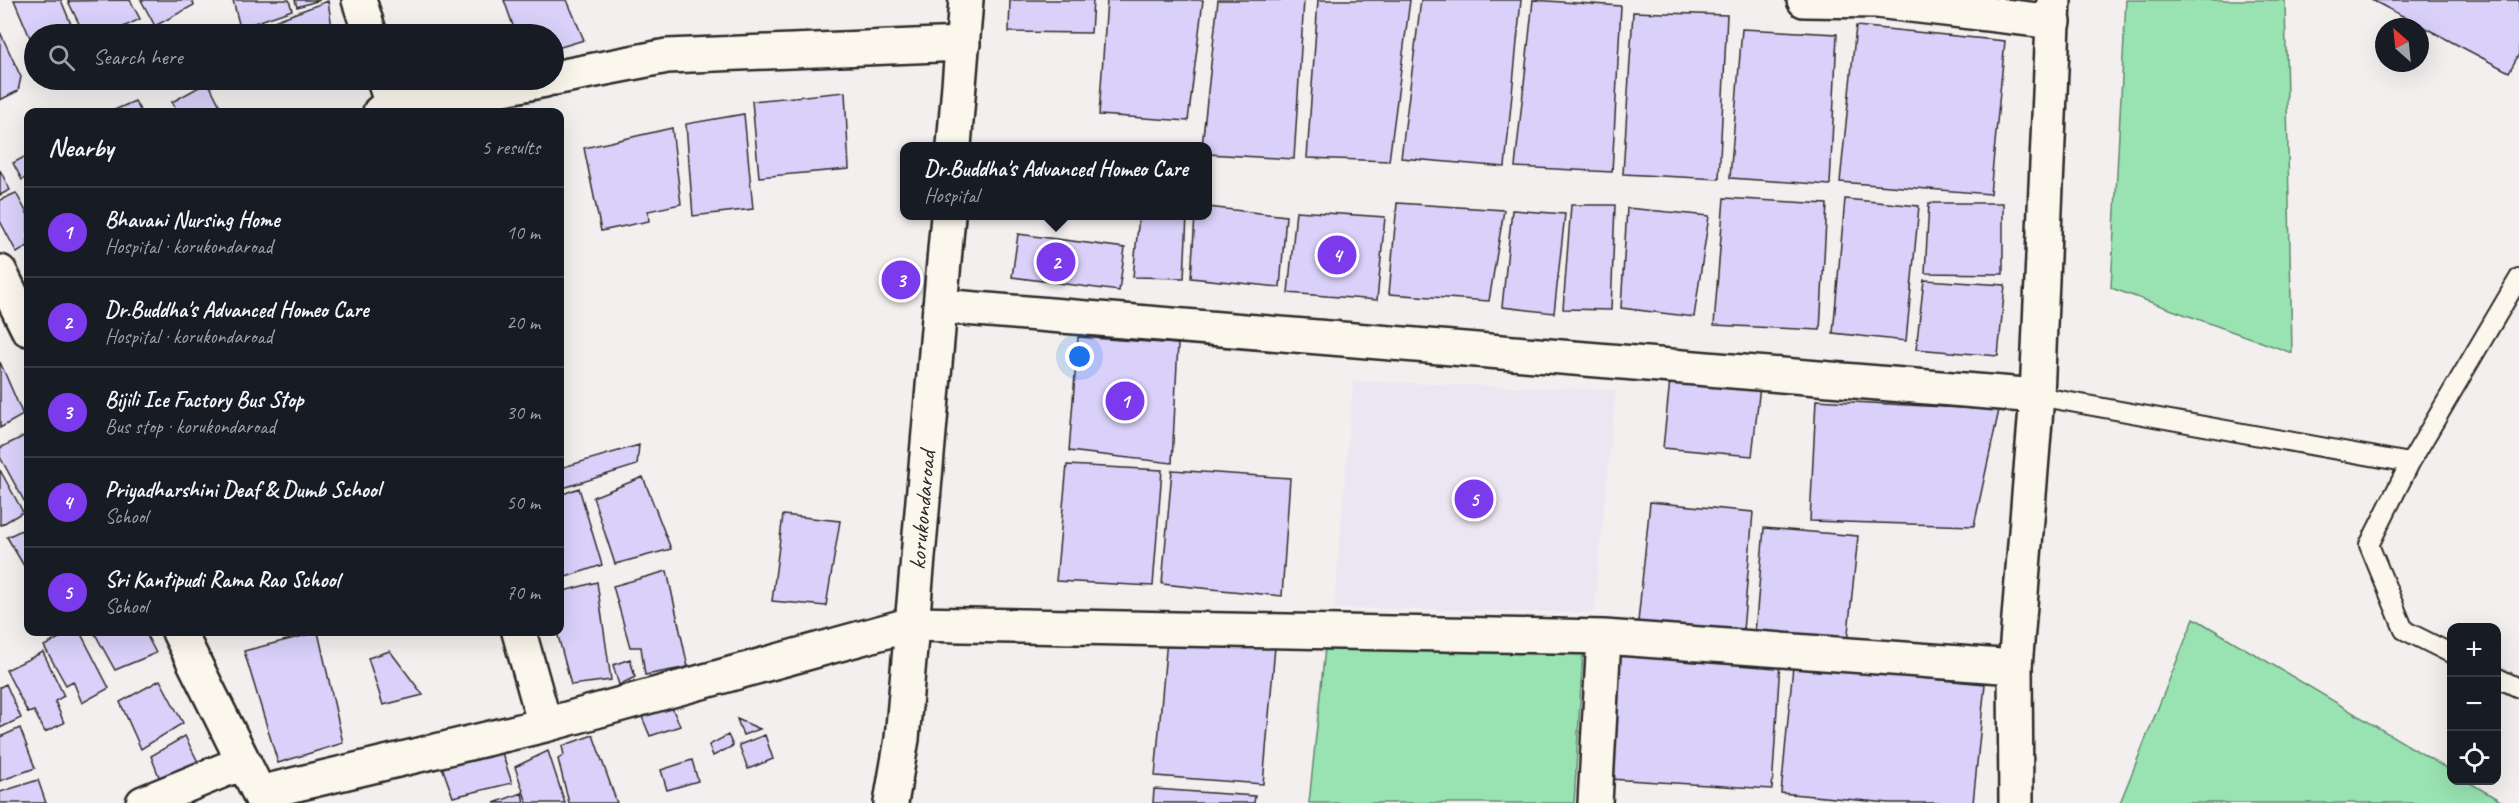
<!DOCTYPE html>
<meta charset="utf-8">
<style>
:root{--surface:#171b24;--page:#242831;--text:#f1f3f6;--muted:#9ea1a6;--line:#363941;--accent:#7c3aed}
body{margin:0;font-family:Caveat,sans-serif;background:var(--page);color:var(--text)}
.controls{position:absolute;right:18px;bottom:18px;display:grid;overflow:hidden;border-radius:12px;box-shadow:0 6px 24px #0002}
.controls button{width:54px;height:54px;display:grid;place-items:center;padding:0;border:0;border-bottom:2px solid var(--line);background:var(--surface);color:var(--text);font:30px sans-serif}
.compass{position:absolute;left:2375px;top:18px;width:54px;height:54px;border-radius:50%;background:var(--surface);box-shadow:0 6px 24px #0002;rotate:333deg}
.you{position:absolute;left:1080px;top:357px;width:21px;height:21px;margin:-15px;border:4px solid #fff;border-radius:50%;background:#1a73e8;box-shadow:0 0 0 9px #1a73e833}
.badge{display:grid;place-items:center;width:39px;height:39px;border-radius:50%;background:var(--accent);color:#fff;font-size:20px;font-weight:700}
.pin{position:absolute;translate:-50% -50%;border:3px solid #fff;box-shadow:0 2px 6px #0006}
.popup{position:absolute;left:900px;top:142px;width:312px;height:78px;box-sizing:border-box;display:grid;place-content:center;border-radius:12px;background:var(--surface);filter:drop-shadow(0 2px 4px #0005);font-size:20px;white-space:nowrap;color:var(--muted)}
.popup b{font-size:22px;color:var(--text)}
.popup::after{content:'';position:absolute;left:50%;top:100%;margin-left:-12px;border:12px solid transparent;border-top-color:var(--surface)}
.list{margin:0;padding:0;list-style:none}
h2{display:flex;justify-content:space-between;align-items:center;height:78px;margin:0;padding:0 24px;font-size:26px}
h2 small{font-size:20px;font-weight:400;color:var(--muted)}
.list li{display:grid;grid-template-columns:39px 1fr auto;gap:18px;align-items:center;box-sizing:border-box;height:90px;padding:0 24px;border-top:2px solid var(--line)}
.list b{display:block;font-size:22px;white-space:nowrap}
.list p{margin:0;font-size:20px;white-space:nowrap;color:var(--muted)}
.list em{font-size:20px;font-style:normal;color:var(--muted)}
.icon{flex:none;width:33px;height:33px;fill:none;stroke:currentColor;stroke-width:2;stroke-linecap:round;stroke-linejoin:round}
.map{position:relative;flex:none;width:2519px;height:803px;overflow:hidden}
.search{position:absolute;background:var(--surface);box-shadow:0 6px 24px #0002;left:24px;top:24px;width:540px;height:66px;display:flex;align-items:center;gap:15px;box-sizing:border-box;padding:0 21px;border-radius:33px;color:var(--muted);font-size:22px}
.panel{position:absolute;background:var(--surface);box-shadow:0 6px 24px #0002;left:24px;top:108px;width:540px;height:528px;border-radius:12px}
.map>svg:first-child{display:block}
.built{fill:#ece6f2}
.green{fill:#99e3b2;stroke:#62876e;stroke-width:1.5}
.building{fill:#d9d1fa;stroke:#2b2b2b;stroke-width:1.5}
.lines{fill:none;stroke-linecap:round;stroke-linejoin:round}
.service-casing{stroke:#2b2b2b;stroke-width:22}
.minor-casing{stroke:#2b2b2b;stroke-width:38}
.primary-casing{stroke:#2b2b2b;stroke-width:38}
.service{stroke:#fbf7ec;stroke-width:18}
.minor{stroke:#fbf7ec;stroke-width:33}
.primary{stroke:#fbf7ec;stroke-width:33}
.labels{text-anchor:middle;stroke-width:4.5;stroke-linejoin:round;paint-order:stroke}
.street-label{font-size:24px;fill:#2b2b2b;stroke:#fbf7ec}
</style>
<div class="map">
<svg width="2519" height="803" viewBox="0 0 2519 803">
<rect width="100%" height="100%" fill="#f4efef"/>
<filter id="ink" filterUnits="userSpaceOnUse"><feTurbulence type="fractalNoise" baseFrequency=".0167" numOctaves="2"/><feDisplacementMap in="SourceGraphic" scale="12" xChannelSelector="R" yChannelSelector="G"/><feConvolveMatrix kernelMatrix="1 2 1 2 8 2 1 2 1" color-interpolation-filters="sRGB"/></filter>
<g filter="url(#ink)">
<!-- built -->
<path class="built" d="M1353 381 1616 390 1594 613 1334 608Z"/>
<!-- green -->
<path class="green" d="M2126 0H2285L2292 353 2111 288Z
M2194 618 2451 771 2452 780 2467 781 2504 803H2120Z
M1326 638 1583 651 1574 803H1309Z"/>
<!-- building -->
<path class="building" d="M14 0H61L75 34H34V47Z
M130 0 140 19 109 34H84L68 1Z
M141 0H192L194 5 155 26Z
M233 0H289L292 10 240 28Z
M295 0H320L297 7Z
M504 0H567L584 40 554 49V34H516Z
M1010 0H1093L1091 33 1009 32Z
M1107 0H1203L1188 121 1099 115Z
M1218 0H1304L1294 159 1208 154V146H1202Z
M1318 0H1410L1389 161 1307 158Z
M1421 0H1521L1505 167 1401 158Z
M1533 0 1621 6 1612 172 1515 167Z
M2372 0H2519V54L2509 72Z
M328 1 333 34H242V33Z
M1633 12 1727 15 1719 179 1623 174Z
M1856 26 2005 41 1990 194 1840 182Z
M1742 29 1837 34 1830 185 1730 178Z
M0 32 21 77 18 91 0 100Z
M208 82 223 112H177L172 102Z
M845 92 849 169 759 177 752 101Z
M135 101 141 112H110Z
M744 114 753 209 693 216 686 124Z
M672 128 681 204 648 211 649 221 601 231 584 148Z
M28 155V176L22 180 13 163Z
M0 170 10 190 0 195Z
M16 193 28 215V246L17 253 0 221V200Z
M1724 198 1827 204 1820 330 1714 325Z
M1845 199 1919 206 1906 341 1833 333Z
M1397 203 1504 210 1489 301 1389 294Z
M1929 203H2003V274L1925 273Z
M1571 205H1615L1611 310 1563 309Z
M1208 207 1286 216 1280 287 1191 278 1195 216H1208Z
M1627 208 1709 216 1694 317 1621 308Z
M1512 210 1565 214 1554 313 1502 307Z
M1296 211 1385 217 1377 300 1288 293Z
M1139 216H1187L1184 278 1133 277Z
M1018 234 1125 248 1119 291 1012 277Z
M1924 280 2005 285 1998 356 1916 349Z
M1078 337 1178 344 1172 463 1069 451Z
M0 362 23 415 0 428Z
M1670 380 1760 386 1752 456 1663 448Z
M1816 400 1999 410 1974 526 1810 521Z
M28 434V508L0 457V448Z
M639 445 637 465 560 489V468Z
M1067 465 1162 470 1153 586 1056 581Z
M0 470 23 512 1 525 0 524Z
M1172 470 1290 478 1282 596 1162 584Z
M643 477 671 549 615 564 593 497Z
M579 488 602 565 560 579V495Z
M1650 502 1753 512 1743 631 1638 622Z
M783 515 840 521 826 606 772 601Z
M28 527V564L24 566 7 537Z
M1764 528 1858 536 1847 643 1755 633Z
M667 571 688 667 645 675 641 647H630L613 586Z
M597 582 611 680 571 685 557 632H560V592Z
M70 632H80L109 688 82 703 73 681 66 685 44 646Z
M94 632H145L156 653 115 670Z
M318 632 343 743 278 763 244 651Z
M1167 639 1275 647 1263 784 1155 776Z
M390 651 423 695 383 705 368 658Z
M43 652 64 696 55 701 64 723 45 732 34 711 28 713 6 670Z
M1618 653 1780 662 1772 789 1610 779Z
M630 659 635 677 619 685 613 665Z
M1793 666 1985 684 1973 803H1889L1781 793Z
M160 680 183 723 141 749 120 702Z
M6 684 21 718 0 728V687Z
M669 701 680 726 650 736 640 712Z
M737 719 760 729 743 735Z
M20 728 35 768 0 781V737Z
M593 735 617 803H569L558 759 564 755 562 746Z
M728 735 733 746 713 756 709 745Z
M765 735 773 759 748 769 739 745Z
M185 736 201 768 163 787 151 756Z
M500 747 512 783 453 797 441 764Z
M548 751 565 803H527L515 767Z
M692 760 698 781 667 790 661 770Z
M38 780 46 803H0V792Z
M1154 789 1255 796 1254 803H1153Z
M522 793 524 803H494Z"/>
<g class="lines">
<defs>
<path id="service" d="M2037 396 2410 463 2369 545 2404 630 2452 654
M2410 463 2519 278
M2496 677 2519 688"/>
<path id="minor" d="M359 0 370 34
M1804 0 1877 1 2054 22
M554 78 667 56 963 44
M384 80 394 112
M380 112 545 80
M0 272 28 329
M940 306 2037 396
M179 632 264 803
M519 632 545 725
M259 793 545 725 912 624 1604 637 2015 667
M143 803 244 762
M1595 803 1604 637
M2016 803 2015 667 2037 396 2054 0"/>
<path id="primary" d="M954 146 966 0
M891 803 902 739 948 216"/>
</defs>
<!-- service casing -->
<use href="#service" class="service-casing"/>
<!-- minor casing -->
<use href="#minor" class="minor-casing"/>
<!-- primary casing -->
<use href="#primary" class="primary-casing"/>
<!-- service -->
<use href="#service" class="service"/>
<!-- minor -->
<use href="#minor" class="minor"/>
<!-- primary -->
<use href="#primary" class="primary"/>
</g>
</g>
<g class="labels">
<!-- street labels -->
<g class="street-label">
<text transform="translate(922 510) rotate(-85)" y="8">korukondaroad</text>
</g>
</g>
</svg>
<div class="controls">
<button>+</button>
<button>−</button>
<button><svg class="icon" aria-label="locate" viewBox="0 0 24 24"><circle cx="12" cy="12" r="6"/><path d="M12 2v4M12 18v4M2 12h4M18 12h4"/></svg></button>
</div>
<svg class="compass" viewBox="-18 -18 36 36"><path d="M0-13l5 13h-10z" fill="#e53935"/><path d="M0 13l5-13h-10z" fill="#9ea1a6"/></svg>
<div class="you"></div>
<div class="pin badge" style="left:1125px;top:401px">1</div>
<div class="pin badge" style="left:1056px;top:262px">2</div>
<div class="popup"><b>Dr.Buddha's Advanced Homeo Care</b>Hospital</div>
<div class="pin badge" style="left:901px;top:280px">3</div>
<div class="pin badge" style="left:1337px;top:255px">4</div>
<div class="pin badge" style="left:1474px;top:499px">5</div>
<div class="search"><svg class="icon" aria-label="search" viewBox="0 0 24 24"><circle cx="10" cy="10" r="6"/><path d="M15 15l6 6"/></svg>Search here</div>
<section class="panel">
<h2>Nearby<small>5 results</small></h2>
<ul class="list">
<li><span class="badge">1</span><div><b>Bhavani Nursing Home</b><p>Hospital · korukondaroad</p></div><em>10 m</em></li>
<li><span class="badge">2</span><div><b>Dr.Buddha's Advanced Homeo Care</b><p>Hospital · korukondaroad</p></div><em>20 m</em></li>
<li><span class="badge">3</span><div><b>Bijili Ice Factory Bus Stop</b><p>Bus stop · korukondaroad</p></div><em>30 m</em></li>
<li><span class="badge">4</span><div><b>Priyadharshini Deaf &amp; Dumb School</b><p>School</p></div><em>50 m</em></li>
<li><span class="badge">5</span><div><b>Sri Kantipudi Rama Rao School</b><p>School</p></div><em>70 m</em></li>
</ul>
</section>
</div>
